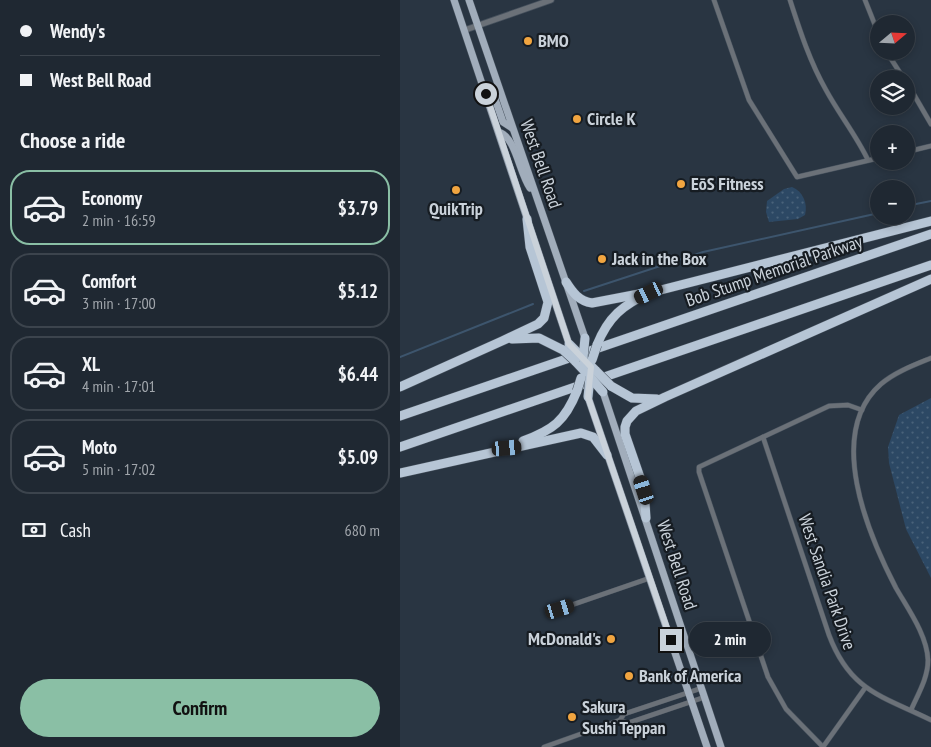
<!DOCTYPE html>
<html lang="en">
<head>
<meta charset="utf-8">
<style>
	:root { --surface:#1f2832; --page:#2c343e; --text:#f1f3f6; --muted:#a1a6ac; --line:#3c444d; --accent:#8abfa5 }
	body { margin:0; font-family:"PT Sans Narrow",sans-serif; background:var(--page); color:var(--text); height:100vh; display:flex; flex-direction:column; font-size:19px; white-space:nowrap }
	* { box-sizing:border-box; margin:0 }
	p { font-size:16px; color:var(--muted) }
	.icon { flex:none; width:28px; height:28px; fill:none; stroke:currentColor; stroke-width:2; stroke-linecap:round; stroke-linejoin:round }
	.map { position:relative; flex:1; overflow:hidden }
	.details { display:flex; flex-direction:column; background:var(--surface); width:400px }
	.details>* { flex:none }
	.guide { display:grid; align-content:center; height:110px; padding:0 20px; background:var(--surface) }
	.needle { width:32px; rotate:71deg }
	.buttons { position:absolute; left:470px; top:15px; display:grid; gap:10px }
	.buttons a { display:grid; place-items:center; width:45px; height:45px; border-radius:50%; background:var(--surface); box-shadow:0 2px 8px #0003,0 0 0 1px var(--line); font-size:25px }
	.end { position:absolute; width:22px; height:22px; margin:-11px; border:6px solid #cad2da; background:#111; box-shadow:0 0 0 2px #111 }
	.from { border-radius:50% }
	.bubble { position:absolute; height:35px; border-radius:18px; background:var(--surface); box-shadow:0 2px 8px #0003,0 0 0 1px var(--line); font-size:16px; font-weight:600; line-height:35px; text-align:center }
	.car { position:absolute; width:15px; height:30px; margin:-15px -8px; border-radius:6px; box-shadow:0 0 4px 1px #0007; background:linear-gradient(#222 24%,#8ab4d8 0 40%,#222 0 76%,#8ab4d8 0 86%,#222 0) }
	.guide b { display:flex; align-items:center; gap:18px; height:48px; font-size:19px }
	.guide b+b { border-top:1px solid var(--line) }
	.guide i { width:12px; height:12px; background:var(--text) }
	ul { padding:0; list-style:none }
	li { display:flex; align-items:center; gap:15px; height:75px; margin:0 10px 8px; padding:0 10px; border:2px solid var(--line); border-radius:20px }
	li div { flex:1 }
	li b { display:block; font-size:19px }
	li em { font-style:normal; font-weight:600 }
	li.on { border-color:var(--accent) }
	li>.icon { width:45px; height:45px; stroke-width:1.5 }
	h2 { padding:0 20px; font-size:22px; line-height:60px }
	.pay { display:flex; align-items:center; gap:12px; height:55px; padding:0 20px; font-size:19px }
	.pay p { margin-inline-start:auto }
	.button { display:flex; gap:10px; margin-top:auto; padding:10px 20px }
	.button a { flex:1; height:58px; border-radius:30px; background:var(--accent); color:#111; font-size:20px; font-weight:600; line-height:58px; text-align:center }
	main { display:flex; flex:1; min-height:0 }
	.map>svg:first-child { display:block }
	.grass { fill:url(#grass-dots) }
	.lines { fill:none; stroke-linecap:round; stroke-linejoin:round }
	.stream { stroke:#3d556d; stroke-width:2 }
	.minor-casing { stroke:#46515d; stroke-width:5.5 }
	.tertiary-casing { stroke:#46515d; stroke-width:7 }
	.primary-casing { stroke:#46515d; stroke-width:8 }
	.motorway-casing { stroke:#46515d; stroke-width:10 }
	.minor { stroke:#6b7178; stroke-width:4.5 }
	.tertiary { stroke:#6b7178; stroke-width:5.5 }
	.primary { stroke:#a1adbb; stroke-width:7 }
	.motorway { stroke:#b6c5d5; stroke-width:9 }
	.motorway-bridge-casing { stroke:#46515d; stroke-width:10; stroke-linecap:butt }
	.motorway-bridge { stroke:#b6c5d5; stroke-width:9 }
	.route { stroke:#cad2da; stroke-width:6 }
	.poi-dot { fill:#f1a540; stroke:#161c22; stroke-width:2 }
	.labels { text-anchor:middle; stroke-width:4.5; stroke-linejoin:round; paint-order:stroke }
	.poi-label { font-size:18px; font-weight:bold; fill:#cad2da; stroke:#161c22; text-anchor:start }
	.street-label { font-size:18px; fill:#cad2da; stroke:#161c22 }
</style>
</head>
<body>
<main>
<section class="details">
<div class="guide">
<b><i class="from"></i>Wendy's</b>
<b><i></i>West Bell Road</b>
</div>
<h2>Choose a ride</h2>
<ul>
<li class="on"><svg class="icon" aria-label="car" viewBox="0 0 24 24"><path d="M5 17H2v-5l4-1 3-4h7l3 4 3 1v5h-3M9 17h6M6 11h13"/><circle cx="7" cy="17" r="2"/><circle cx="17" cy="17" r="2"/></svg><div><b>Economy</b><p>2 min · 16:59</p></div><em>$3.79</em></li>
<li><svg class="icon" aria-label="car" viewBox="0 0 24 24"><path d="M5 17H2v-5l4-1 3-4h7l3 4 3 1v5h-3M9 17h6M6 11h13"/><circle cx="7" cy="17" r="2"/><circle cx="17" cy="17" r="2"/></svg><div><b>Comfort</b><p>3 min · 17:00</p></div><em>$5.12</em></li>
<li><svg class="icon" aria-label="car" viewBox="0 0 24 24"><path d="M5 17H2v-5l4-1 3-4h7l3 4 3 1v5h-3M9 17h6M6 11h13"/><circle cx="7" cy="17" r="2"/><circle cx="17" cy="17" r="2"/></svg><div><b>XL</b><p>4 min · 17:01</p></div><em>$6.44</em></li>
<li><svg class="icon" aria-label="car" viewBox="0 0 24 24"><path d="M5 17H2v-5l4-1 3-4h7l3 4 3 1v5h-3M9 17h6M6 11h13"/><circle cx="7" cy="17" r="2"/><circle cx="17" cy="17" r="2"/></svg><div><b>Moto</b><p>5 min · 17:02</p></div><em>$5.09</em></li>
</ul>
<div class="pay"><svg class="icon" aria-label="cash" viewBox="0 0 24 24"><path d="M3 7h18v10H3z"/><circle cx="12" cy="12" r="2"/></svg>Cash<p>680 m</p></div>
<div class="button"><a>Confirm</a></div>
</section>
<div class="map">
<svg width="531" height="747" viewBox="0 0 531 747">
	<defs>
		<pattern id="grass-dots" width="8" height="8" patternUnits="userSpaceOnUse" patternTransform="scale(1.25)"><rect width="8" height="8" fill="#2c4864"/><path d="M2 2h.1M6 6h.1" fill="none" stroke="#49627a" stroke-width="1.8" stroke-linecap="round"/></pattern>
	</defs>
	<rect width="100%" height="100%" fill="#293542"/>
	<!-- grass -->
	<g class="grass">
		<path d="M392,187C403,191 408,204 405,215L398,219L369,222L366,212L367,201L384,189Z"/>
		<path d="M531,398V578L506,529L489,463L488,447L499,415Z"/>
	</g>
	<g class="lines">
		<!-- stream -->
		<g class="stream">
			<path d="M506,206L531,201"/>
			<path d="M184,291L303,252L479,213"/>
			<path d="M0,357L133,304"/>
			<path d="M264,679L272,676"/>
		</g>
		<!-- minor casing -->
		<g class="minor-casing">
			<g id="minor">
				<path d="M314,0L349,100L397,177L479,158"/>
				<path d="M390,0C400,31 410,62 426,90C439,114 456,135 468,160"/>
				<path d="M465,0L479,35"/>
				<path d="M486,51L504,79"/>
				<path d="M506,81L531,124"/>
				<path d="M506,152L531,146"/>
				<path d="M363,437L429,635C450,691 482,696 531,720"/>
				<path d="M160,609L250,578"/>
				<path d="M511,710C518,694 528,678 528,660C527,635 508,609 496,588C468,534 425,433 481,384C495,372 514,365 531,358"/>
				<path d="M220,720L224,714L302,688"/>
				<path d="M144,747L220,720L228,723L305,697"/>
				<path d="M423,747L386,709L368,677L299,472V467L429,406L448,405L462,410"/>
				<path d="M423,747L465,688"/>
			</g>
		</g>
		<!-- tertiary casing -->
		<g class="tertiary-casing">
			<path id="tertiary" d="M65,30L151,0"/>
		</g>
		<!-- primary casing -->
		<g class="primary-casing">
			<g id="primary">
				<path d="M54,0L169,344"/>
				<path d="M69,0L185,338"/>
				<path d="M85,86L94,96L103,122L112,128"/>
				<path d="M99,132C116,138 119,172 130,188"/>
				<path d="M203,392L321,747"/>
				<path d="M188,397L307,747"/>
			</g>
		</g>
		<!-- motorway casing -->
		<g class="motorway-casing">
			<g id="motorway">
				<path d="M166,282C173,293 179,301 192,303L244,293"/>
				<path d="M112,339L139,338L163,350"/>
				<path d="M197,345C208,317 223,305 249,293L531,221"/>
				<path d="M183,358L196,371"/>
				<path d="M175,361L190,377"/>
				<path d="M211,386L232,398L257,399"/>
				<path d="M0,387L102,341L138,324L144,318L148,302L130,247L127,219"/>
				<path d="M0,416L531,234"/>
				<path d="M123,441C153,430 165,421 177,391"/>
				<path d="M0,447L531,265"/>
				<path d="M0,473L181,433L193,437L207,455"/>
				<path d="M246,518L244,489L225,434V427L227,421L236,411L265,397L531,279"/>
			</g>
		</g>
		<!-- minor -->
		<use href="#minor" class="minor"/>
		<!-- tertiary -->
		<use href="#tertiary" class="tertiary"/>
		<!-- primary -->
		<use href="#primary" class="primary"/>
		<!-- motorway -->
		<use href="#motorway" class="motorway"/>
		<!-- motorway-bridge casing -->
		<g class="motorway-bridge-casing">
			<g id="motorway-bridge">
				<path d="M169,344L183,358"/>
				<path d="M163,350L175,361"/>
				<path d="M183,358L185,338"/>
				<path d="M192,360L197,345"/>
				<path d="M196,371L211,386"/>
				<path d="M190,377L203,392"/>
				<path d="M177,391L181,378"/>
				<path d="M188,397L190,377"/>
			</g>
		</g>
		<!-- motorway-bridge -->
		<use href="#motorway-bridge" class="motorway-bridge"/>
	</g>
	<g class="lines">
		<!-- route -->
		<path class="route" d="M86,94L169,344L191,367L188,397L271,640"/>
	</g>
	<!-- markers -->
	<g class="poi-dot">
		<circle cx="128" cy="41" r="5"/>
		<circle cx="177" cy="119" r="5"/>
		<circle cx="281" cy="184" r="5"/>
		<circle cx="56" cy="190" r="5"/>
		<circle cx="202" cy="259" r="5"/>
		<circle cx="211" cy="639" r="5"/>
		<circle cx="229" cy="676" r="5"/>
		<circle cx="172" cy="717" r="5"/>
	</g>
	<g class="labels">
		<!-- poi labels -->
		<g class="poi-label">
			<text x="138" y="47">BMO</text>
			<text x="187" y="125">Circle K</text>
			<text x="291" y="190">EōS Fitness</text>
			<text x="56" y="215" text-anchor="middle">QuikTrip</text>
			<text x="212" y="265">Jack in the Box</text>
			<text x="201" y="645" text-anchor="end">McDonald's</text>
			<text x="239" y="682">Bank of America</text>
			<text x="182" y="713">Sakura<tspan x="182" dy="21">Sushi Teppan</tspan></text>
		</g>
		<!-- street labels -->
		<g class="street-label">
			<text transform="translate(141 164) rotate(71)" y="6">West Bell Road</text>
			<text transform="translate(374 271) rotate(-19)" y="6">Bob Stump Memorial Parkway</text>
			<text transform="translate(277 565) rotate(72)" y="6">West Bell Road</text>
			<text transform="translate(427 582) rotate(71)" y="6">West Sandia Park Drive</text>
		</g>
	</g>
</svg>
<div class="buttons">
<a><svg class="needle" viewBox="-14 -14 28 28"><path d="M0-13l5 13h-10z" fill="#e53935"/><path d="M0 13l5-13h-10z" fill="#a1a6ac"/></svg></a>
<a><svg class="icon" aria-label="layers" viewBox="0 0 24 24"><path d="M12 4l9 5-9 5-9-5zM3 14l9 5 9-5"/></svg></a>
<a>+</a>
<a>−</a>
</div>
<i class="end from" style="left:86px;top:94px"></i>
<i class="end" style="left:271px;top:640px"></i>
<div class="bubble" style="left:289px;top:622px;width:82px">2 min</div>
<i class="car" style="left:249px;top:293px;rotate:244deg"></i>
<i class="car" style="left:107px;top:448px;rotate:85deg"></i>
<i class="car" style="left:244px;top:490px;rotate:342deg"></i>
<i class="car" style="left:160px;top:609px;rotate:73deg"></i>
</div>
</main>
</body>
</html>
